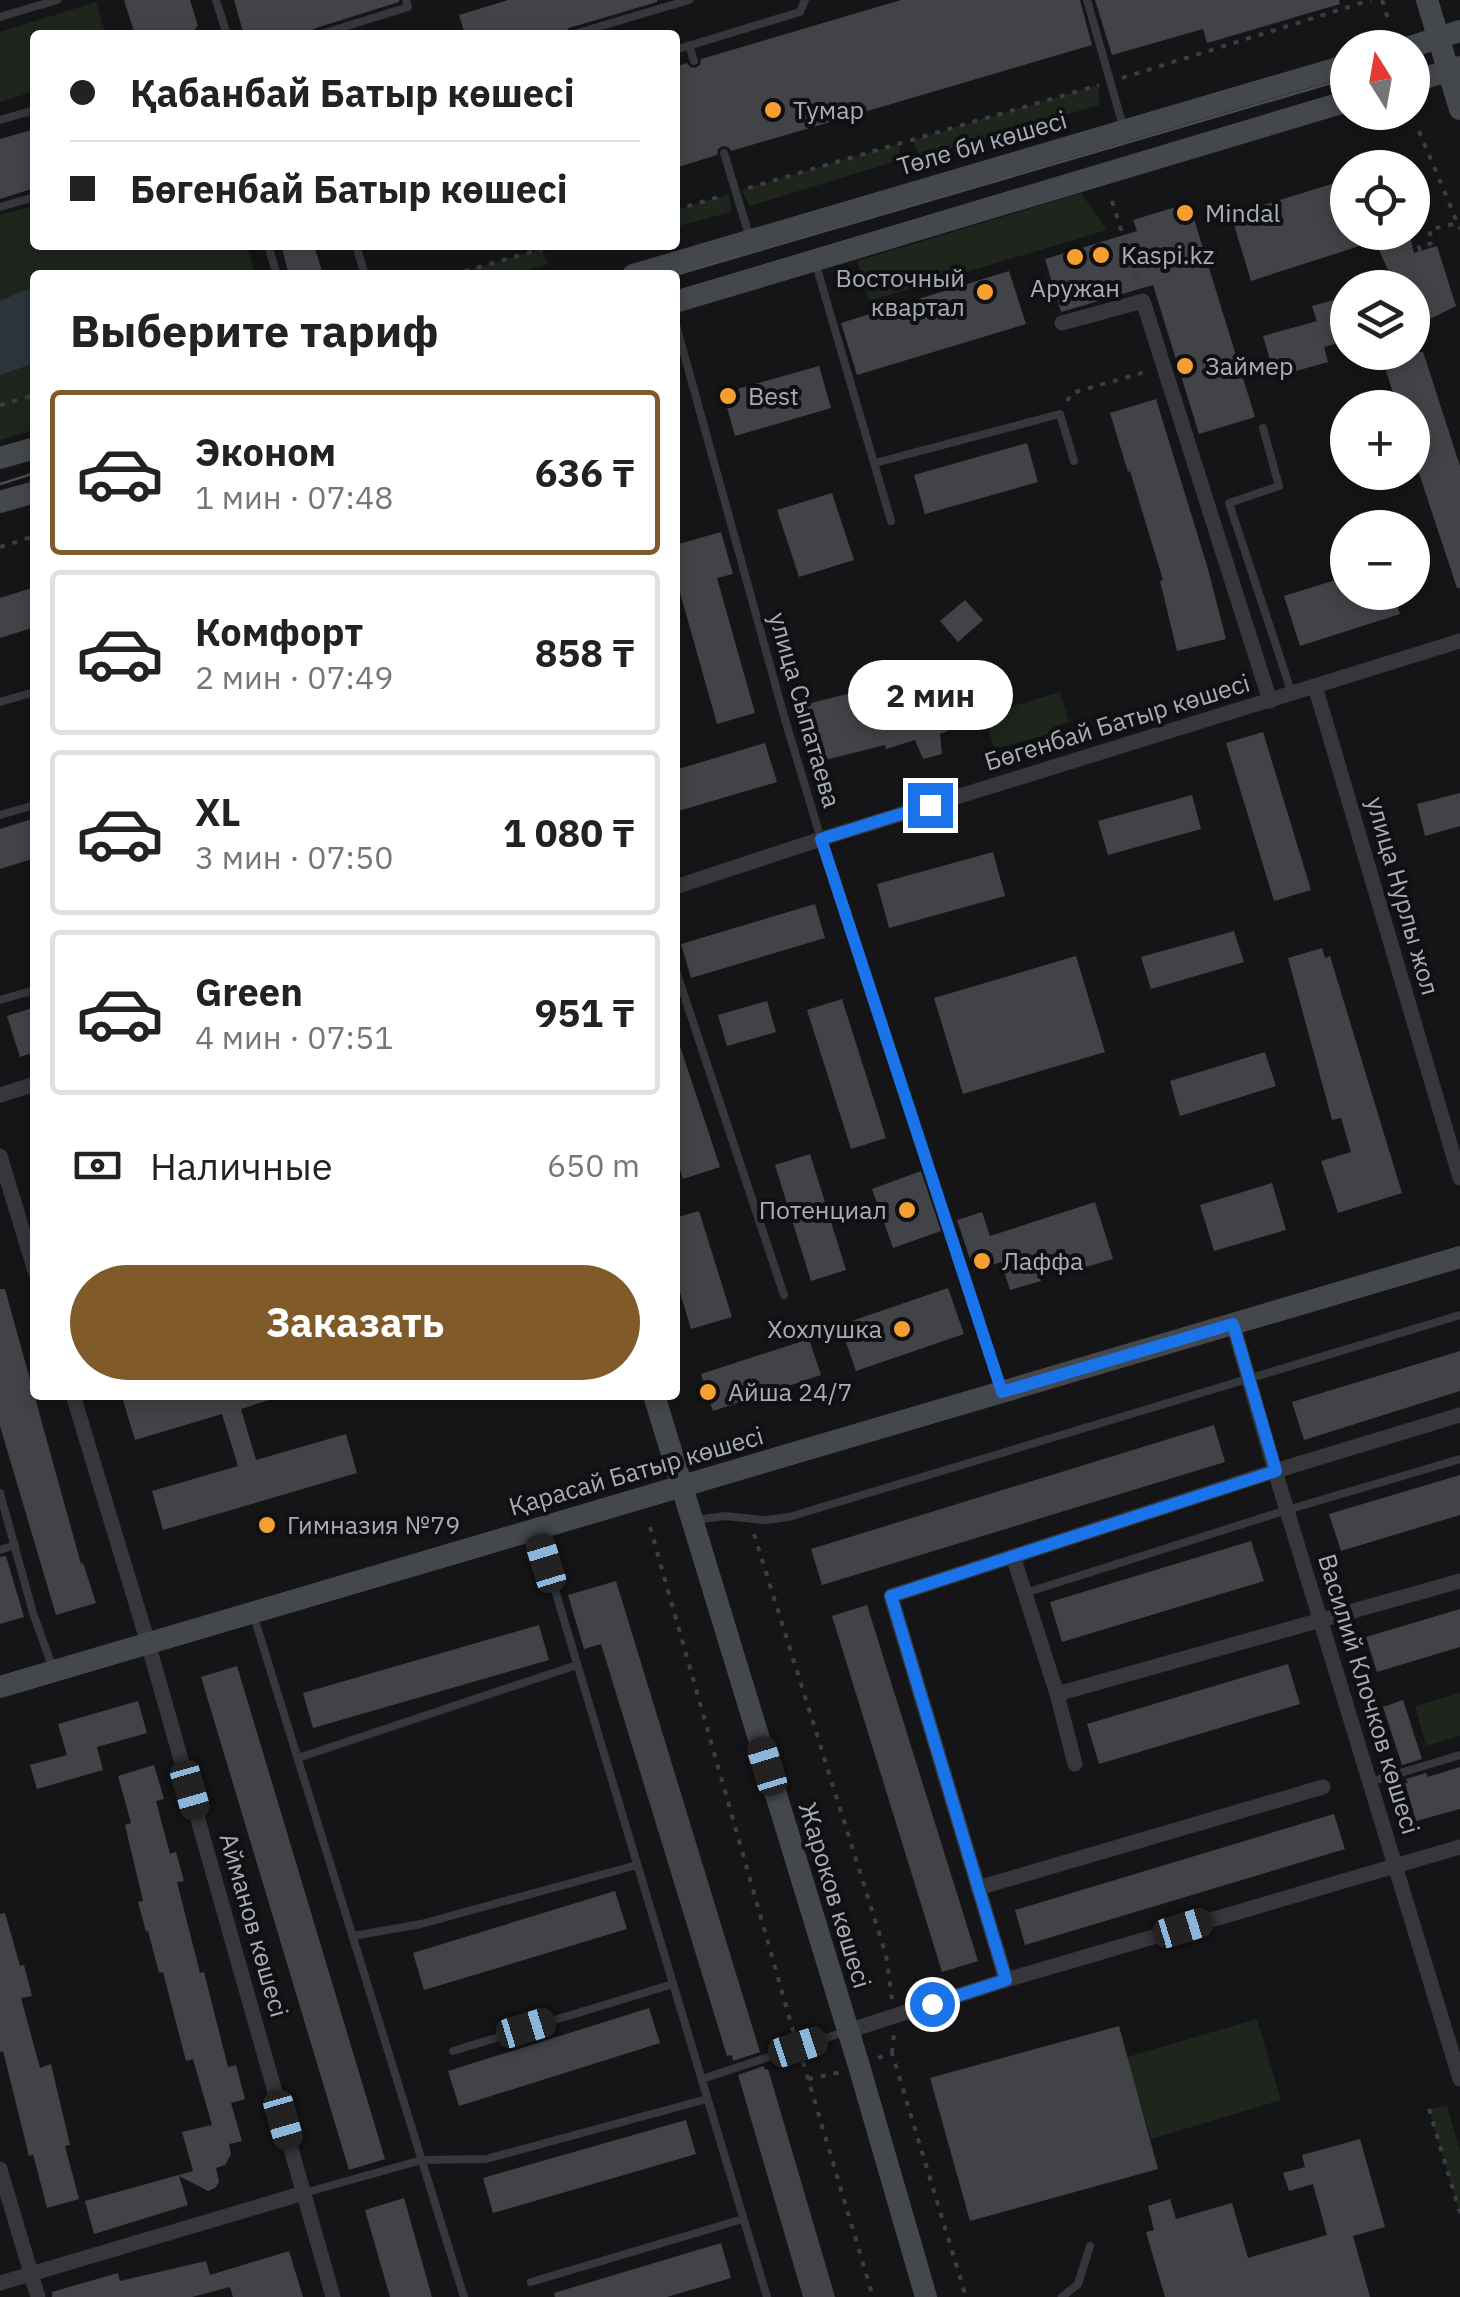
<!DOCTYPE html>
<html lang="ru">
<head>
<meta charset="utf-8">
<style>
	:root { --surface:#fff; --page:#f6f6f6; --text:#222; --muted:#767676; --line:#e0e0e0; --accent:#805a28 }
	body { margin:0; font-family:"IBM Plex Sans",sans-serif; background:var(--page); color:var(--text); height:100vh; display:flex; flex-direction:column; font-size:38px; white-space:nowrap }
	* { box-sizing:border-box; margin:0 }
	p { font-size:32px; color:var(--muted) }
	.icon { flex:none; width:55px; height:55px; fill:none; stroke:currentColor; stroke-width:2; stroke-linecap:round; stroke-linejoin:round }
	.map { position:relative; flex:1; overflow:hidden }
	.details { position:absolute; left:30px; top:270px; width:650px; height:1130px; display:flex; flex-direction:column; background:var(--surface); border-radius:10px; box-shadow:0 5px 15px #0003 }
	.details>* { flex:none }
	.banner { position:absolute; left:30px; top:30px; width:650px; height:220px; border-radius:10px; box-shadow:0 5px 15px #0003; display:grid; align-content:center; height:220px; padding:0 40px; background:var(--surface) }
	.needle { width:65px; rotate:349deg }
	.controls { position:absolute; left:1330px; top:30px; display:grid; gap:20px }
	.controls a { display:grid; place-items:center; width:100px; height:100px; border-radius:50%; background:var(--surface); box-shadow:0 5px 15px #0003; font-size:50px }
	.end { position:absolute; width:45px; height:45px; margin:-22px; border:12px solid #1a73e8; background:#fff; box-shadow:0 0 0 5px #fff }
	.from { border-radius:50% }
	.bubble { position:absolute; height:70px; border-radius:35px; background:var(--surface); box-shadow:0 5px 15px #0003; font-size:32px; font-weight:700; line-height:70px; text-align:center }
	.car { position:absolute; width:30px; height:60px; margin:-30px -15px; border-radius:12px; box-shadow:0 0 8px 2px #0007; background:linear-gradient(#222 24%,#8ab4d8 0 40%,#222 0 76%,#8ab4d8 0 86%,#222 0) }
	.banner b { display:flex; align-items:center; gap:35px; height:95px; font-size:38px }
	.banner b+b { border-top:2px solid var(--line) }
	.banner i { width:25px; height:25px; background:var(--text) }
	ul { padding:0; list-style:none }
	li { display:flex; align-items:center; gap:30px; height:165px; margin:0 20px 15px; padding:0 20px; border:5px solid var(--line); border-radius:10px }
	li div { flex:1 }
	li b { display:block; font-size:38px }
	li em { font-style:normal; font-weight:700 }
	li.selected { border-color:var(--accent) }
	li>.icon { width:90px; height:90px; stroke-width:1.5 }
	h2 { padding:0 40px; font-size:45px; line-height:120px }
	.pay { display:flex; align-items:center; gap:25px; height:110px; padding:0 40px; font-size:38px }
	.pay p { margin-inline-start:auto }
	.action { display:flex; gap:20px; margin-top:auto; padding:20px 40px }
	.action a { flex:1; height:115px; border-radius:60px; background:var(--accent); color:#fff; font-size:40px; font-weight:700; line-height:115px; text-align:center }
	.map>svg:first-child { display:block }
	.green { fill:#1d251d }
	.water { fill:#2b353b }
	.building { fill:#414347 }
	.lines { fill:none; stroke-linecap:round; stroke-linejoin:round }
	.path { stroke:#3c3e43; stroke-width:4; stroke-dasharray:5 8; stroke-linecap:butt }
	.lane { stroke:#36373c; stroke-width:8 }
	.street { stroke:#36373c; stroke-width:15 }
	.secondary { stroke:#44474c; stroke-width:22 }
	.tram { stroke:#494c51; stroke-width:2.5 }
	.route { stroke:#1a73e8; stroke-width:12 }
	.poi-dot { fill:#f49f30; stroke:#101012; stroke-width:4 }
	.labels { text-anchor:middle; stroke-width:8; stroke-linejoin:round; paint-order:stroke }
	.poi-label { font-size:25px; fill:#a7adb7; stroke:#101012; text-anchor:start }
	.street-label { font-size:25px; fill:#a7adb7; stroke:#101012 }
</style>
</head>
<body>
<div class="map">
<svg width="1460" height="2297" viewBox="0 0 1460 2297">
	<rect width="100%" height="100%" fill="#151517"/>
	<!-- green -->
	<g class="green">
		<path d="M96,2L106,35H35V91L0,102V32Z"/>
		<path d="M1098,85L1099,105L920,158L913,140Z"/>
		<path d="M899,144L900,160L750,206L741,190Z"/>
		<path d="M1081,193L1107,230L869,301L857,261Z"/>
		<path d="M729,194L731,212L675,227V210Z"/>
		<path d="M35,205V245H247L255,275H35V430L0,440V215Z"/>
		<path d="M541,249L549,264L509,275H452Z"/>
		<path d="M1060,692L1069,722L1059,725L1060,731L994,749L984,715Z"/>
		<path d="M1460,1693V1736L1426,1746L1415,1706Z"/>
		<path d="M1257,2019L1281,2100L1151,2139L1127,2057Z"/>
		<path d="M1447,2105L1460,2151V2214L1429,2109Z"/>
	</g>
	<!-- water -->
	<path class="water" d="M35,286V363L0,375V301Z"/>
	<!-- building -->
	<g class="building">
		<path d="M124,0H190L198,26L195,28L196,35H135Z"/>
		<path d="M234,0H399V2L316,28L303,35H244Z"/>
		<path d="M508,0H657V2L569,28L564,33L556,35H465L459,15Z"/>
		<path d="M901,0H1080L1092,45L731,151L728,147L723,146L718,149L717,155L675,168V67L687,63L690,67L695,68L700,65L701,59Z"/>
		<path d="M1095,0H1339L1340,4L1207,43L1203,29L1112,55Z"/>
		<path d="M35,129V188L0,199V139Z"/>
		<path d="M1348,179V232H1409L1414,253L1437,246L1456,306L1412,328V288H1396L1375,241L1251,281L1231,215Z"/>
		<path d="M1189,203L1255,417L1199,434L1153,285L1061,312L1045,259L1137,231L1133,220Z"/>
		<path d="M281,245H314L323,275H289Z"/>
		<path d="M1009,271L1026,324L857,375L841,323Z"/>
		<path d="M1348,296V340L1324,347L1328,362L1275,377L1263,336L1317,321L1312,306Z"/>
		<path d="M1380,352H1423L1427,364L1460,466V588H1457L1412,452V408H1398Z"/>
		<path d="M819,366L831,408L735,436L723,393Z"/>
		<path d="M1156,399L1208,569L1226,639L1177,651L1160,581L1163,580L1130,471L1128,472L1110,413Z"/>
		<path d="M1027,443L1038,482L925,514L914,475Z"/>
		<path d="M832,493L854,560L799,577L777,510Z"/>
		<path d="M721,532L733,574L717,578L755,713L717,724L679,589L675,590V545Z"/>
		<path d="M1348,576V592H1393L1400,614L1300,646L1284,596Z"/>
		<path d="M35,587V627L0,638V598Z"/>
		<path d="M965,600L983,620L958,642L940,621Z"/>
		<path d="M960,666L977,718L940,734L942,754L923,759L915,740L886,749L885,745L817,762L803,705Z"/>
		<path d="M1263,732L1311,890L1274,901L1226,743Z"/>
		<path d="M765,743L777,782L675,812V770Z"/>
		<path d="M1460,793V826L1425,836L1417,804Z"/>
		<path d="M1192,795L1201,829L1108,855L1098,821Z"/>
		<path d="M35,818V858L0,869V829Z"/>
		<path d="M993,852L1005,896L889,928L877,884Z"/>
		<path d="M815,904L825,938L691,978L681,944Z"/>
		<path d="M1234,931L1244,962L1151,989L1141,957Z"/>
		<path d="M1322,948L1325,958L1330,956L1402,1193L1338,1213L1321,1161L1351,1152L1341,1118L1332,1120L1288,958Z"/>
		<path d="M1076,956L1105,1052L963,1094L934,998Z"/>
		<path d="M842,999L886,1138L851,1149L807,1010Z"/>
		<path d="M767,1001L776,1032L727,1046L718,1015Z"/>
		<path d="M35,1007V1052L20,1057L7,1016Z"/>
		<path d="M678,1040L720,1167L683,1179L675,1154V1041Z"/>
		<path d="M1265,1052L1276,1086L1180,1116L1170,1081Z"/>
		<path d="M810,1154L846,1270L811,1281L775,1165Z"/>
		<path d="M921,1171L941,1231L893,1248L872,1189Z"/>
		<path d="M1272,1183L1286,1230L1214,1251L1200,1205Z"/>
		<path d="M1095,1202L1113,1259L1083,1268L1079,1256L1037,1270L1041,1281L1010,1290L1001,1262L974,1271L957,1220L982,1212L990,1236Z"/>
		<path d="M699,1211L732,1317L691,1329L675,1276V1218Z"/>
		<path d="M948,1288L964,1334L856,1371L840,1325Z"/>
		<path d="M0,1289H5L81,1564L83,1563L96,1603L56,1615L0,1426Z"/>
		<path d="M809,1339L821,1375L713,1411L701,1374Z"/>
		<path d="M1460,1351V1391L1304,1440L1292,1402Z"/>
		<path d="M139,1395H271L272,1399L241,1409L256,1460L346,1434L357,1473L163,1530L152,1491L238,1466L222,1414L135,1440L123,1400Z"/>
		<path d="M1214,1425L1225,1462L822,1585L811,1549Z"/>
		<path d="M1460,1475V1515L1341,1551L1329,1514Z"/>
		<path d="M1251,1541L1264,1581L1062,1642L1050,1602Z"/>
		<path d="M6,1556L24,1617L0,1624V1557Z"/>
		<path d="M616,1581L760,2052L733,2061L732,2055L727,2056L601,1644L584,1649L568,1595Z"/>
		<path d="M867,1605L978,1961L942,1972L832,1616Z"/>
		<path d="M1460,1609V1647L1377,1672L1366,1637Z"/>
		<path d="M539,1625L549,1660L313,1728L303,1693Z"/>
		<path d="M1288,1664L1300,1704L1099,1764L1087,1724Z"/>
		<path d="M237,1666L385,2159L349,2170L201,1677Z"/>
		<path d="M1403,1700L1422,1759L1402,1765L1383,1707Z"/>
		<path d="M138,1701L147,1733L97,1747L103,1770L37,1789L30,1765L67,1755L58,1724Z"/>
		<path d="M154,1765L164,1799L156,1801L170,1854L176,1852L184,1881L177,1882L200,1973L204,1972L228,2067L236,2065L245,2099L231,2103L242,2141L229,2144L231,2154L225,2165L216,2168L219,2182L215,2188L208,2191L179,2176L188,2205L94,2234L85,2201L193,2171L182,2132L212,2125L193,2059L186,2061L163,1972L159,1973L148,1931L146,1932L138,1902L143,1901L125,1825L131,1823L118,1776Z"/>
		<path d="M1460,1767V1809L1416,1821L1405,1783H1408L1406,1779L1426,1773L1428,1777Z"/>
		<path d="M1334,1814L1345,1849L1025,1945L1015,1910Z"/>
		<path d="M615,1891L627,1929L424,1990L413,1953Z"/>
		<path d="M5,1913L20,1966L24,1965L32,1996L21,1998L40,2068L51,2064L70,2145L65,2146L79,2199L47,2208L33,2154L29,2156L3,2051L0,2052V1914Z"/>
		<path d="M649,2008L660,2043L459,2106L448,2071Z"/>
		<path d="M1119,2026L1158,2169L970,2221L930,2078Z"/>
		<path d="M764,2066L765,2070L768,2069L835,2297H803L738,2075Z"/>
		<path d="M686,2120L696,2154L493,2213L483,2178Z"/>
		<path d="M1360,2139L1385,2227L1353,2236L1370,2297H1165L1146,2232L1154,2230L1148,2206L1170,2199L1176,2219L1232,2203L1248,2258L1327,2235L1313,2184L1289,2191L1283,2173L1305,2167L1302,2155Z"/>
		<path d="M404,2198L432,2297H390L365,2210Z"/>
		<path d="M721,2243L731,2278L667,2297H555L554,2293Z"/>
		<path d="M289,2251L303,2297H233L230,2287L192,2297H52V2292L118,2273L120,2281L206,2261L210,2275Z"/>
	</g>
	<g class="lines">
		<!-- path -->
		<g class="path">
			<path d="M1382,0L1388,19"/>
			<path d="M1122,78L1371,0"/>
			<path d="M1419,131L1460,229"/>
			<path d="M748,188L1099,85"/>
			<path d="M1112,201L1139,287"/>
			<path d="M675,210L725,195"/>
			<path d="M1420,251L1419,247L1433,243L1429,230L1457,223"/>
			<path d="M452,275L555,245"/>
			<path d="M1067,401L1072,393L1145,372"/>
			<path d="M0,405L35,395"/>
			<path d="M0,547L35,536"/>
			<path d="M650,1527L794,2034"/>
			<path d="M754,1534L886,1955L892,1999"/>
			<path d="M892,2053L894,2033"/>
			<path d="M878,2058L892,2053L966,2297"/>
			<path d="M803,2062L873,2297"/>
			<path d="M808,2079L841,2072"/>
			<path d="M1429,2109L1460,2213"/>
		</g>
		<!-- lane -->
		<g class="lane">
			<path d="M216,0L227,35"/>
			<path d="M1087,0L1123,126"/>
			<path d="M0,17L57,0"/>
			<path d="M318,35L408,7L406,0"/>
			<path d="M571,35L689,0"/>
			<path d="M689,45L694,61"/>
			<path d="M675,50L800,12L805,0"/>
			<path d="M0,120L35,110"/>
			<path d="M724,153L749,235"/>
			<path d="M0,207L35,197"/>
			<path d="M268,245L277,275"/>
			<path d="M356,245L365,275"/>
			<path d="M816,265L891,521"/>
			<path d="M675,321L784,716L821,839L1000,1387"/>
			<path d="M1263,428L1279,486L1229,503L1292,694"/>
			<path d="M875,463L1060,414L1074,461"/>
			<path d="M0,702L35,692"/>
			<path d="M0,815L35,805"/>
			<path d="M675,968L784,1295"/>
			<path d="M0,1000L35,990"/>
			<path d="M0,1493L33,1613L52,1666"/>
			<path d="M696,1520L725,1516L765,1520L789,1517L1460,1315"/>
			<path d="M537,1530L767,2297"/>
			<path d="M0,1550L15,1545"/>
			<path d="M1025,1593L1287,1510L1460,1459"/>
			<path d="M254,1617L464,2297"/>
			<path d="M298,1758L577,1665"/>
			<path d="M1370,1782L1460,1755"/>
			<path d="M353,1936L421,1924L637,1865"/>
			<path d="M453,2051L673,1984"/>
			<path d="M702,2079L844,2032"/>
			<path d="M304,2193L422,2160L486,2159L707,2099"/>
			<path d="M531,2282L743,2219"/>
			<path d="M1062,2297L1078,2284L1090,2246"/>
		</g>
		<!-- street -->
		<g class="street">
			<path d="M1062,323L1143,301L1270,701"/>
			<path d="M1315,686L1460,1178"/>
			<path d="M675,887L821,839L1460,641"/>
			<path d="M0,1095L35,1084"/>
			<path d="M0,1156L35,1271"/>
			<path d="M1233,1324L1275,1471L1460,2079"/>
			<path d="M73,1395L148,1643L333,2297"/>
			<path d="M1013,1556L1057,1694"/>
			<path d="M1075,1764L1057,1694L1460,1581"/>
			<path d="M978,1888L1323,1787"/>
			<path d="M1006,1980L891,1596L1275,1471L1460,1415"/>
			<path d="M848,2031L1006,1980L1460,1847"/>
			<path d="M0,2169L38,2297"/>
			<path d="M0,2283L304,2193"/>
		</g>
		<!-- secondary -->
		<g class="secondary">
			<path d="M1427,0L1460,109"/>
			<path d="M1407,48L1460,31"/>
			<path d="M1412,82L1460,67"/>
			<path d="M633,275L1348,65"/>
			<path d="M675,302L1348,101"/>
			<path d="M0,458L35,448"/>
			<path d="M0,502L35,492"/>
			<path d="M654,1395L859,2066L926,2297"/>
			<path d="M0,1687L1460,1257"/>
		</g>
		<!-- tram -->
		<g class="tram">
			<path d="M675,275L1348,78"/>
			<path d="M0,484L35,473"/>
		</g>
	</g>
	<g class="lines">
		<!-- route -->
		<path class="route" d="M930,805L821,839L1002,1392L1233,1324L1276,1471L891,1596L1006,1980L932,2004"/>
	</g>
	<!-- markers -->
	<g class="poi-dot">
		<circle cx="773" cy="110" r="10"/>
		<circle cx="1185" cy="213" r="10"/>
		<circle cx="1101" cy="255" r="10"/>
		<circle cx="1075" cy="257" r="10"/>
		<circle cx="985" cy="292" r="10"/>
		<circle cx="1185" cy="366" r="10"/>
		<circle cx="728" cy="396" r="10"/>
		<circle cx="907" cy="1210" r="10"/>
		<circle cx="982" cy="1261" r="10"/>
		<circle cx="902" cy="1329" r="10"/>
		<circle cx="708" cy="1392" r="10"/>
		<circle cx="267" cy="1525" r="10"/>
	</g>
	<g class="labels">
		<!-- poi labels -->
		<g class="poi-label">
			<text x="793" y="119">Тумар</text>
			<text x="1205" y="222">Mindal</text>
			<text x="1121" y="264">Kaspi.kz</text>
			<text x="965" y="287" text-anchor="end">Восточный<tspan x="965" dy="29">квартал</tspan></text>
			<text x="1075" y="297" text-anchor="middle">Аружан</text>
			<text x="1205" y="375">Займер</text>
			<text x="748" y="405">Best</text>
			<text x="887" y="1219" text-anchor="end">Потенциал</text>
			<text x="1002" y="1270">Лаффа</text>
			<text x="882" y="1338" text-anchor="end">Хохлушка</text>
			<text x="728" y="1401">Айша 24/7</text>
			<text x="287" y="1534">Гимназия №79</text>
		</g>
		<!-- street labels -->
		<g class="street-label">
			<text transform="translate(982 143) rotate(-16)" y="9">Төле би көшесі</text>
			<text transform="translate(805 710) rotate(74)" y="9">улица Сыпатаева</text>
			<text transform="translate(1117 722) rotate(-17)" y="9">Бөгенбай Батыр көшесі</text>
			<text transform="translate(1403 896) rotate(74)" y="9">улица Нурлы жол</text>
			<text transform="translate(636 1471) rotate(-16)" y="9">Қарасай Батыр көшесі</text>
			<text transform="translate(1369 1694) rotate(73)" y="9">Василий Клочков көшесі</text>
			<text transform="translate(835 1895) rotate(73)" y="9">Жароков көшесі</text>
			<text transform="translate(254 1925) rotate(74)" y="9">Айманов көшесі</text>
		</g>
	</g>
</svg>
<div class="controls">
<a><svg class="needle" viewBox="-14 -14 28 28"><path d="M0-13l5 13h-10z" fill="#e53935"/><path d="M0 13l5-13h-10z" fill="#767676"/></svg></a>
<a><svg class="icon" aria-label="locate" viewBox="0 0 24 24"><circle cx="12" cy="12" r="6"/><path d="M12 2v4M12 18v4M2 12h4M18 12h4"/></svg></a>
<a><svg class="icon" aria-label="layers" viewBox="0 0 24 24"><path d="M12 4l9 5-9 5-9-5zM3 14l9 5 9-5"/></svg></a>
<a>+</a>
<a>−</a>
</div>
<i class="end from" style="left:932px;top:2004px"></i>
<i class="end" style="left:930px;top:805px"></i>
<div class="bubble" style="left:848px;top:660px;width:165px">2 мин</div>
<i class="car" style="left:546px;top:1563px;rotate:343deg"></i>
<i class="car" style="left:767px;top:1766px;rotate:343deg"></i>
<i class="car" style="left:190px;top:1790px;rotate:164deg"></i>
<i class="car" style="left:1183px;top:1928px;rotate:73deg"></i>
<i class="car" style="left:526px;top:2028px;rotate:73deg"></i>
<i class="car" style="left:798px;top:2047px;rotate:72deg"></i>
<i class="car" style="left:283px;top:2120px;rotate:164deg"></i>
<div class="banner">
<b><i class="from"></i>Қабанбай Батыр көшесі</b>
<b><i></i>Бөгенбай Батыр көшесі</b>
</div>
<section class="details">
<h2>Выберите тариф</h2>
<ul>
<li class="selected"><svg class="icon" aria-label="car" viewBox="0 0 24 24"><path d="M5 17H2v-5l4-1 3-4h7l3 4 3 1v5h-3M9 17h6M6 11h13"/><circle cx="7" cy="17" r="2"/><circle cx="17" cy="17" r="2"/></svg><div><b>Эконом</b><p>1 мин · 07:48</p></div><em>636 ₸</em></li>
<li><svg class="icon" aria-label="car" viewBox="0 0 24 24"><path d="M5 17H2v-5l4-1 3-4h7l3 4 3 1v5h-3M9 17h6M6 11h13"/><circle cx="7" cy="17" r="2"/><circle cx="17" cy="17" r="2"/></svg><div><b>Комфорт</b><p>2 мин · 07:49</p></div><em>858 ₸</em></li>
<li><svg class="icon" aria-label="car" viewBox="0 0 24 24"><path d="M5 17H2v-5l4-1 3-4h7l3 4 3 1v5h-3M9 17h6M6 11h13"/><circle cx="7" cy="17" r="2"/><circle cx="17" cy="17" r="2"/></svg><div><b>XL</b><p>3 мин · 07:50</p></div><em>1 080 ₸</em></li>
<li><svg class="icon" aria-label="car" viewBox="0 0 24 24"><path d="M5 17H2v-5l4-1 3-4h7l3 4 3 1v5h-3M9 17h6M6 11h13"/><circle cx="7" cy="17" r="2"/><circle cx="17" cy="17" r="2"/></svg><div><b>Green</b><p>4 мин · 07:51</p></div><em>951 ₸</em></li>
</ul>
<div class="pay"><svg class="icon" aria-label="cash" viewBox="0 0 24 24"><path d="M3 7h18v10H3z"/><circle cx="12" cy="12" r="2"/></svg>Наличные<p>650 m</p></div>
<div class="action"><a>Заказать</a></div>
</section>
</div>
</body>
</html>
